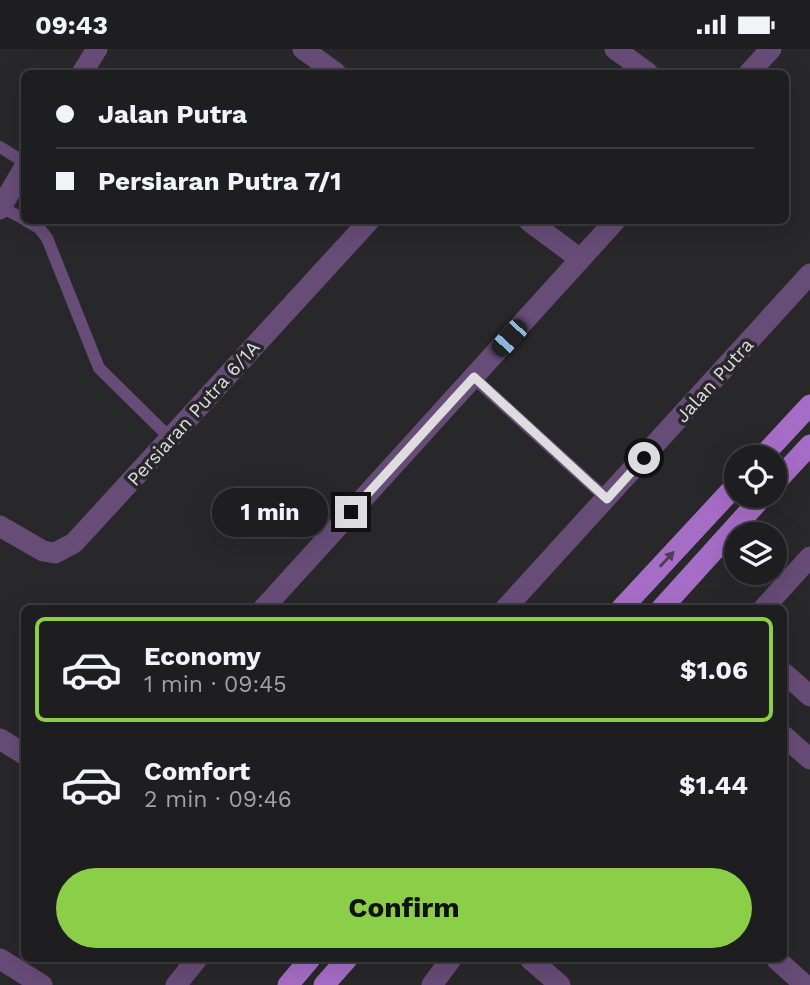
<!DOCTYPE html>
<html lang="en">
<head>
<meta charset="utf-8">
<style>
	:root { --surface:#1e1d1f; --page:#262628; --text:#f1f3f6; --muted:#a1a2a4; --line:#3c3b3d; --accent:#8bce47 }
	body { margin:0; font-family:"Work Sans",sans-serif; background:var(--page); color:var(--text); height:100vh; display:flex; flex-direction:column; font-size:26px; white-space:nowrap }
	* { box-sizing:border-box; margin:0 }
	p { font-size:23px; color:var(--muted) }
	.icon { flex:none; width:38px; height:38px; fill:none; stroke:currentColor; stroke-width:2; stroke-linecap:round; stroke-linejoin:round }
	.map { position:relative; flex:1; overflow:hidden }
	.details { position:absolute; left:21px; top:556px; width:766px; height:357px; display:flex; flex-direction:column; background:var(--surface); border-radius:10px; box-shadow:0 7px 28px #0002,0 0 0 2px var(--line) }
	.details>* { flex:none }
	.guide { position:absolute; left:21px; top:21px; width:768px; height:154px; border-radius:10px; box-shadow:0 7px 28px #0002,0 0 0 2px var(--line); display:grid; align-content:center; height:154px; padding:0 35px; background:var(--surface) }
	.tools { position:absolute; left:724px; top:396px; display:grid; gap:14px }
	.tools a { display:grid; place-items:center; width:63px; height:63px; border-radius:50%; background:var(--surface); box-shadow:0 7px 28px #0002,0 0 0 2px var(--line); font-size:35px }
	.end { position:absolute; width:32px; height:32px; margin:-16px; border:9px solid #dddcde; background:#111; box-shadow:0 0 0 4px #111 }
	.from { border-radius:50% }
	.bubble { position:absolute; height:49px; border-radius:24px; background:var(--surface); box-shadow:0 7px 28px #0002,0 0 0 2px var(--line); font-size:23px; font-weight:700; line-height:49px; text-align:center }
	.car { position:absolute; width:21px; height:42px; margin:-21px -10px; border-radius:9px; box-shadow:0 0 5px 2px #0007; background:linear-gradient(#222 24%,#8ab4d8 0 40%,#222 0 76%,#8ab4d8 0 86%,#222 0) }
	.guide b { display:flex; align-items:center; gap:24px; height:66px; font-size:26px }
	.guide b+b { border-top:2px solid var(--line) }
	.guide i { width:18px; height:18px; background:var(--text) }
	ul { padding:12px 0 0; list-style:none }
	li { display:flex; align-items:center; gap:21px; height:105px; margin:0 14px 10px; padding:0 21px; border:4px solid transparent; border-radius:10px }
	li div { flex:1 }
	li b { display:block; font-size:26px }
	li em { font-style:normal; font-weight:700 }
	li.active { border-color:var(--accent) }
	li>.icon { width:63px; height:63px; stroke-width:1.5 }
	.cta { display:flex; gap:14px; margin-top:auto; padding:14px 35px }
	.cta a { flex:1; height:80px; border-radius:42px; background:var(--accent); color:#111; font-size:28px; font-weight:700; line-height:80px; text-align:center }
	.status { display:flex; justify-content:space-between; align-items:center; height:49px; padding:0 35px; background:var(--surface); direction:ltr }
	.status svg { height:19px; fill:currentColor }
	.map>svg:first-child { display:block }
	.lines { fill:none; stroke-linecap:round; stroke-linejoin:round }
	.lane { stroke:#674c77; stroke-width:12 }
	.street { stroke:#674c77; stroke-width:21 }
	.primary { stroke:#a66dc6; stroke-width:21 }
	.oneway { fill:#4e3c58 }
	.route { stroke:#dddcde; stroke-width:9 }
	.labels { text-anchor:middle; stroke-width:7; stroke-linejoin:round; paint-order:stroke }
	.street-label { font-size:19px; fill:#dddcde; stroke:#282729 }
</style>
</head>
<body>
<div class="status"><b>09:43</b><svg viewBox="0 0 49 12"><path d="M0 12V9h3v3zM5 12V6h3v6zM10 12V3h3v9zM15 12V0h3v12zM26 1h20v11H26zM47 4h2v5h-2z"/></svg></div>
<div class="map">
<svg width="810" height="936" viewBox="0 0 810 936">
	<rect width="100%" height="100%" fill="#282729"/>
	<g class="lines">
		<!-- lane -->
		<g class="lane">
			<path d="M0,98L24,113"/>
			<path d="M1,158L24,170"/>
			<path d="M27,172L39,179L47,189L99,319L170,389"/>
			<path d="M473,328L607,450"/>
		</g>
		<!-- street -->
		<g class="street">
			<path d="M303,0L336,24"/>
			<path d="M615,0L648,24"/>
			<path d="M82,24L97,0"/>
			<path d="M749,24L771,0"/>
			<path d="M0,160L24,119"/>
			<path d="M529,172L580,210"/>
			<path d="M0,477L43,502L55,504L74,494L369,172"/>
			<path d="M263,560L615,172"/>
			<path d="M505,560L810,225"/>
			<path d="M763,560L810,508"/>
			<path d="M784,624L810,647"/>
			<path d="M784,687L810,710"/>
			<path d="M0,690L24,705"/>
			<path d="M0,910L42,936"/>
			<path d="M530,910L560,936"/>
			<path d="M776,910L805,936"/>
			<path d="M176,936L197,910"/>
			<path d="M432,936L451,910"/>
		</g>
		<!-- primary -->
		<g class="primary">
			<path d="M762,408L810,356"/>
			<path d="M775,434L810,396"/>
			<path d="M621,560L737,435"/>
			<path d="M661,560L764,446"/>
			<path d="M288,936L310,910"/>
			<path d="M324,936L347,910"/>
		</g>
	</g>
	<!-- one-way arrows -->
	<defs><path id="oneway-solid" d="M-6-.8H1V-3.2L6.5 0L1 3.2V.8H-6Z" transform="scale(1.75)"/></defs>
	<use class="oneway" href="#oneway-solid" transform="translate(667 510) rotate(-47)"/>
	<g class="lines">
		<!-- route -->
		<path class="route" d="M351,463L474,328L607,450L644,409"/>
	</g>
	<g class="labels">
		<!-- street labels -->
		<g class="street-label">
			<text transform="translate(714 331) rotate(-48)" y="7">Jalan Putra</text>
			<text transform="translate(193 364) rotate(-48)" y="7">Persiaran Putra 6/1A</text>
		</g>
	</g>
</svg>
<div class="tools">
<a><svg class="icon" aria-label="locate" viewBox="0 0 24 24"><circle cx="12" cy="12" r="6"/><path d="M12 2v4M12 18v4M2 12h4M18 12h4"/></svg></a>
<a><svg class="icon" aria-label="layers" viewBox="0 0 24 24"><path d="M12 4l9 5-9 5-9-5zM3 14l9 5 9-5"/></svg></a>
</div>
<i class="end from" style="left:644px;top:409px"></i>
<i class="end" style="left:351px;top:463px"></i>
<div class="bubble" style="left:212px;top:439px;width:116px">1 min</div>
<i class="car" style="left:509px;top:289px;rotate:222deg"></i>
<div class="guide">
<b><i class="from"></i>Jalan Putra</b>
<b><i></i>Persiaran Putra 7/1</b>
</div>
<section class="details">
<ul>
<li class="active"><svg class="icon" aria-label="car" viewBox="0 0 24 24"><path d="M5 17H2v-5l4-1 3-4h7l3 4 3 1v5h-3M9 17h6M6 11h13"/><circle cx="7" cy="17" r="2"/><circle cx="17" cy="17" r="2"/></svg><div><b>Economy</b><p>1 min · 09:45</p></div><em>$1.06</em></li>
<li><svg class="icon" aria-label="car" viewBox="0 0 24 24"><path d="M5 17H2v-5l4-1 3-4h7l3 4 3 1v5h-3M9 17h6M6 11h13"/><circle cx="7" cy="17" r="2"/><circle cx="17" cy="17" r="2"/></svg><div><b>Comfort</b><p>2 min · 09:46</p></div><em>$1.44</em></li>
</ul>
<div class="cta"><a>Confirm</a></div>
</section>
</div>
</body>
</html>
